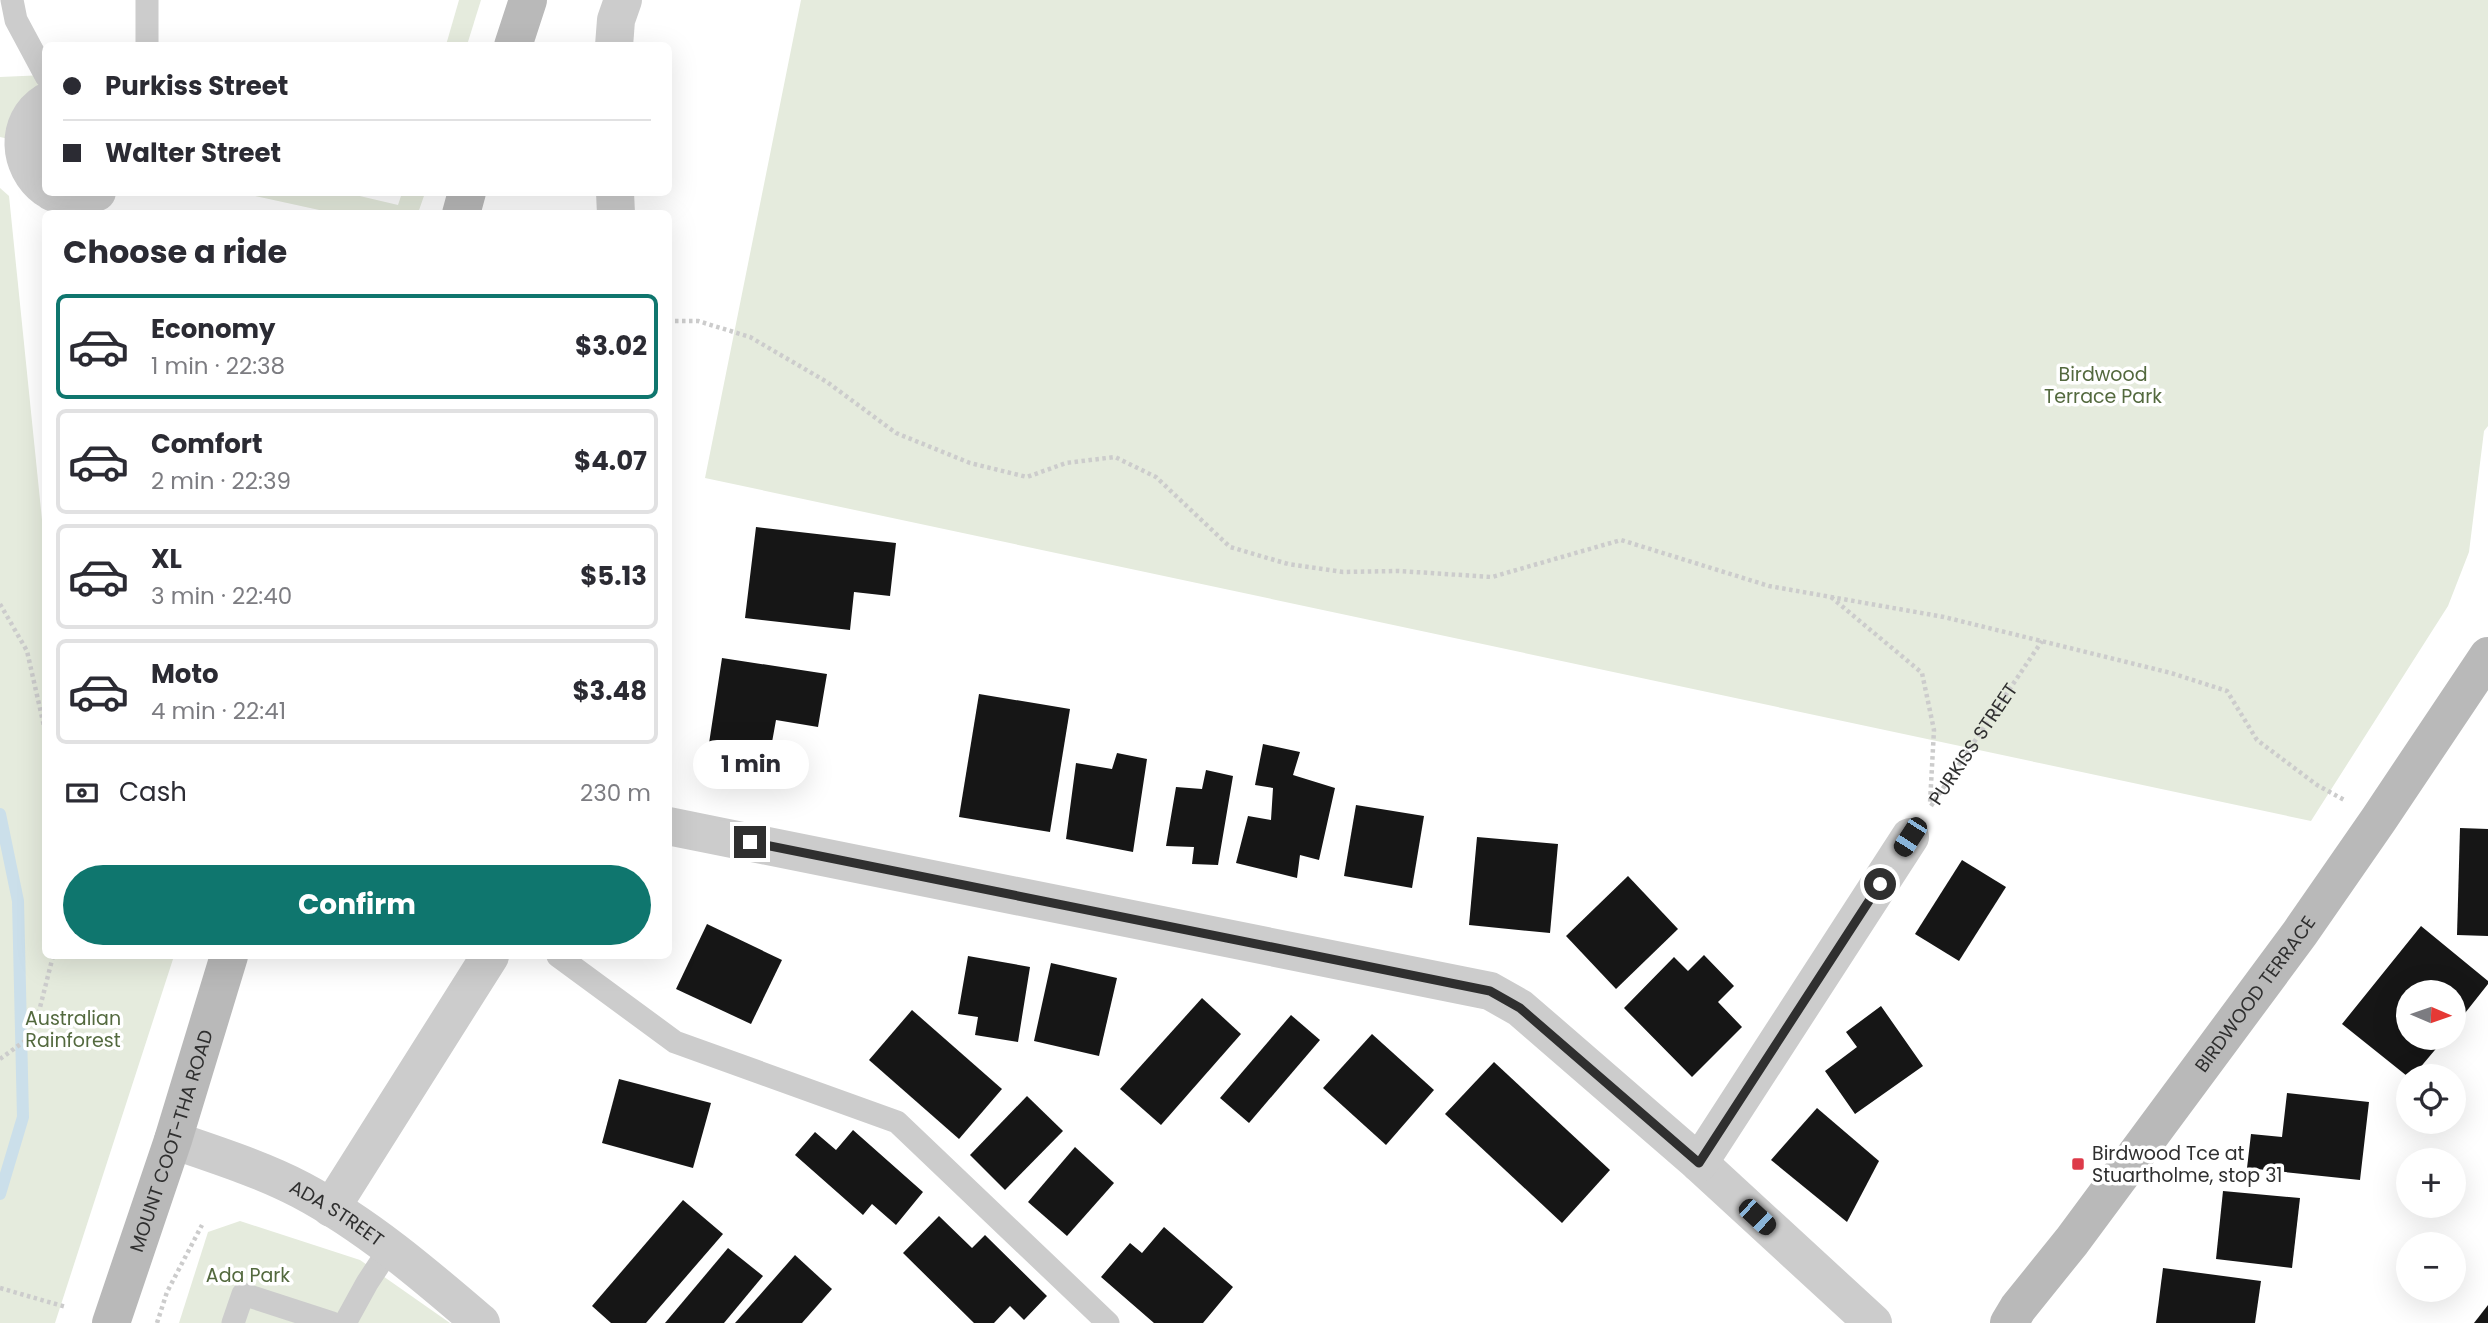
<!DOCTYPE html>
<html lang="en">
<head>
<meta charset="utf-8">
<style>
	:root { --surface:#fff; --page:#f7f7f7; --text:#2b2b33; --muted:#7c7c81; --line:#e1e1e2; --accent:#0f766e }
	body { margin:0; font-family:Poppins,sans-serif; background:var(--page); color:var(--text); height:100vh; display:flex; flex-direction:column; font-size:26px; white-space:nowrap }
	* { box-sizing:border-box; margin:0 }
	p { font-size:23px; color:var(--muted) }
	.icon { flex:none; width:38px; height:38px; fill:none; stroke:currentColor; stroke-width:2; stroke-linecap:round; stroke-linejoin:round }
	.map { position:relative; flex:1; overflow:hidden }
	.drawer { position:absolute; left:42px; top:210px; width:630px; height:749px; display:flex; flex-direction:column; background:var(--surface); border-radius:10px; box-shadow:0 7px 28px #0002 }
	.drawer>* { flex:none }
	.guide { position:absolute; left:42px; top:42px; width:630px; height:154px; border-radius:10px; box-shadow:0 7px 28px #0002; display:grid; align-content:center; height:154px; padding:0 21px; background:var(--surface) }
	.needle { width:46px; rotate:92deg }
	.fabs { position:absolute; left:2396px; top:980px; display:grid; gap:14px }
	.fabs a { display:grid; place-items:center; width:70px; height:70px; border-radius:50%; background:var(--surface); box-shadow:0 7px 28px #0002; font-size:35px }
	.end { position:absolute; width:32px; height:32px; margin:-16px; border:9px solid #2f2f2f; background:#fff; box-shadow:0 0 0 4px #fff }
	.from { border-radius:50% }
	.bubble { position:absolute; height:49px; border-radius:24px; background:var(--surface); box-shadow:0 7px 28px #0002; font-size:23px; font-weight:700; line-height:49px; text-align:center }
	.car { position:absolute; width:21px; height:42px; margin:-21px -10px; border-radius:9px; box-shadow:0 0 5px 2px #0007; background:linear-gradient(#222 24%,#8ab4d8 0 40%,#222 0 76%,#8ab4d8 0 86%,#222 0) }
	.guide b { display:flex; align-items:center; gap:24px; height:66px; font-size:26px }
	.guide b+b { border-top:2px solid var(--line) }
	.guide i { width:18px; height:18px; background:var(--text) }
	ul { padding:0; list-style:none }
	li { display:flex; align-items:center; gap:21px; height:105px; margin:0 14px 10px; padding:0 7px; border:4px solid var(--line); border-radius:10px }
	li div { flex:1 }
	li b { display:block; font-size:26px }
	li em { font-style:normal; font-weight:700 }
	li.selected { border-color:var(--accent) }
	li>.icon { width:63px; height:63px; stroke-width:1.5 }
	h2 { padding:0 21px; font-size:32px; line-height:84px }
	.pay { display:flex; align-items:center; gap:18px; height:77px; padding:0 21px; font-size:26px }
	.pay p { margin-inline-start:auto }
	.action { display:flex; gap:14px; margin-top:auto; padding:14px 21px }
	.action a { flex:1; height:80px; border-radius:42px; background:var(--accent); color:#fff; font-size:28px; font-weight:700; line-height:80px; text-align:center }
	.map>svg:first-child { display:block }
	.green { fill:#e5ebdd }
	.lines { fill:none; stroke-linecap:round; stroke-linejoin:round }
	.stream { stroke:#cbdfea; stroke-width:12 }
	.building { fill:#161616 }
	.path { stroke:#ccc; stroke-width:4.5; stroke-dasharray:3.5 3.5; stroke-linecap:butt }
	.service { stroke:#ccc; stroke-width:23 }
	.minor { stroke:#ccc; stroke-width:38 }
	.secondary { stroke:#b9b9b9; stroke-width:38 }
	.route { stroke:#2f2f2f; stroke-width:9 }
	.poi-dot { fill:#dd3a49; stroke:#fff; stroke-width:2.5 }
	.labels { text-anchor:middle; stroke-width:7; stroke-linejoin:round; paint-order:stroke }
	.park-label { font-size:19px; fill:#53693e; stroke:#fff }
	.street-label { font-size:19px; fill:#2f2f2f; stroke:#fff }
	.poi-label { font-size:19px; fill:#2f2f2f; stroke:#fff; text-anchor:start }
</style>
</head>
<body>
<div class="map">
<svg width="2488" height="1323" viewBox="0 0 2488 1323">
	<rect width="100%" height="100%" fill="#fff"/>
	<!-- green -->
	<g class="green">
		<path d="M459,0H481L467,45H446Z"/>
		<path d="M801,0H2488V426L2484,431L2469,552L2448,606L2311,821L705,478Z"/>
		<path d="M45,75V147L0,137V77Z"/>
		<path d="M0,188L9,196L46,559V956H174L55,1323H0Z"/>
		<path d="M242,193H347L398,205L402,193H425L418,213H333Z"/>
		<path d="M240,1221L360,1260L450,1323H179L208,1232Z"/>
	</g>
	<g class="lines">
		<!-- stream -->
		<path class="stream" d="M0,814L18,901L23,1117L0,1194"/>
	</g>
	<!-- building -->
	<g class="building">
		<path d="M756,527L896,543L890,596L854,592L850,630L745,618Z"/>
		<path d="M722,658L827,674L818,727L776,720L769,759L708,750Z"/>
		<path d="M979,694L1070,709L1050,832L959,817Z"/>
		<path d="M1263,744L1300,752L1293,775L1335,788L1319,860L1300,855L1297,878L1236,863L1248,816L1271,820L1273,788L1255,785Z"/>
		<path d="M1117,753L1147,759L1133,852L1066,839L1076,763L1112,769Z"/>
		<path d="M1206,770L1233,776L1218,865L1192,864L1194,847L1166,846L1176,787L1202,789Z"/>
		<path d="M1356,805L1424,816L1412,888L1344,876Z"/>
		<path d="M2460,828L2488,829V936L2457,935Z"/>
		<path d="M1477,837L1558,844L1550,933L1469,925Z"/>
		<path d="M1962,860L2006,887L1959,961L1915,934Z"/>
		<path d="M1628,876L1678,929L1616,989L1566,936Z"/>
		<path d="M707,924L782,960L751,1024L676,989Z"/>
		<path d="M2421,926L2488,981V984L2454,1027V992H2408V1038H2445L2413,1076H2407L2342,1024Z"/>
		<path d="M1704,955L1734,986L1718,1002L1742,1027L1692,1077L1624,1008L1674,957L1688,971Z"/>
		<path d="M968,956L1030,967L1018,1042L975,1035L978,1017L958,1014Z"/>
		<path d="M1051,963L1117,978L1099,1056L1034,1041Z"/>
		<path d="M1202,998L1241,1034L1161,1125L1120,1089Z"/>
		<path d="M1881,1006L1923,1066L1855,1114L1825,1071L1857,1047L1846,1032Z"/>
		<path d="M912,1010L1002,1089L959,1139L869,1060Z"/>
		<path d="M1291,1015L1320,1040L1249,1123L1220,1098Z"/>
		<path d="M1372,1034L1434,1090L1386,1145L1323,1088Z"/>
		<path d="M1494,1062L1610,1170L1562,1223L1445,1114Z"/>
		<path d="M619,1079L711,1103L693,1168L602,1143Z"/>
		<path d="M2287,1093L2369,1102L2360,1180L2247,1168L2251,1134L2282,1137Z"/>
		<path d="M1027,1096L1063,1131L1005,1190L970,1155Z"/>
		<path d="M1817,1108L1879,1161L1847,1222L1771,1160Z"/>
		<path d="M853,1130L923,1192L896,1225L872,1204L863,1215L795,1155L815,1132L836,1150Z"/>
		<path d="M1075,1147L1114,1183L1067,1236L1028,1202Z"/>
		<path d="M2223,1191L2300,1198L2292,1268L2216,1259Z"/>
		<path d="M683,1200L723,1234L646,1323H611L592,1306Z"/>
		<path d="M939,1216L972,1248L985,1235L1047,1296L1024,1320L1010,1306L994,1323H974L903,1253Z"/>
		<path d="M1164,1227L1233,1287L1203,1323H1154L1101,1277L1130,1243L1142,1253Z"/>
		<path d="M728,1248L763,1276L724,1323H665Z"/>
		<path d="M795,1255L832,1289L802,1323H735Z"/>
		<path d="M2163,1268L2261,1281L2255,1323H2156Z"/>
		<path d="M2488,1305V1323H2474Z"/>
	</g>
	<g class="lines">
		<!-- path -->
		<g class="path">
			<path d="M668,321H698L750,337L827,382L896,433L970,463L1027,477L1066,463L1115,457L1156,477L1230,547L1288,564L1343,572L1399,571L1492,577L1621,540L1769,586L1944,617L2171,673L2227,691L2257,740L2317,785L2346,801"/>
			<path d="M1831,597L1922,673L1934,730L1930,803"/>
			<path d="M0,604L27,651L46,735"/>
			<path id="s1" d="M1931,806L2042,641"/>
			<path d="M0,1059L33,1035L53,956"/>
			<path d="M0,1288L66,1307"/>
			<path d="M157,1323L167,1292L202,1225"/>
		</g>
		<!-- service -->
		<g class="service">
			<path d="M12,0L16,20L46,76"/>
			<path d="M147,46V0"/>
			<path d="M558,956L675,1042L897,1122L1108,1323"/>
			<path d="M233,1323L243,1294L332,1323"/>
			<path d="M345,1323L367,1283L390,1248"/>
		</g>
		<!-- minor -->
		<g class="minor">
			<path d="M614,46L616,20L623,0"/>
			<path d="M46,102C14,122 18,167 46,188"/>
			<path d="M52,192C69,198 81,199 97,192"/>
			<path d="M615,192L616,214"/>
			<path d="M668,826L1490,991L1520,1008L1699,1163L1873,1323"/>
			<path id="s2" d="M173,1140C216,1155 261,1169 301,1190C367,1225 425,1275 481,1323"/>
			<path d="M1699,1163L1910,837"/>
			<path d="M331,1208L490,956"/>
		</g>
		<!-- secondary -->
		<g class="secondary">
			<path d="M513,46L528,0"/>
			<path d="M461,214L467,192"/>
			<path id="s3" d="M111,1323L173,1140L229,956"/>
			<path id="s4" d="M2009,1323L2018,1308L2072,1241L2300,933L2379,819L2488,656"/>
		</g>
	</g>
	<g class="lines">
		<!-- route -->
		<path class="route" d="M750,842L1490,991L1520,1008L1699,1163L1880,884"/>
	</g>
	<!-- markers -->
	<rect class="poi-dot" x="2071" y="1157" width="14" height="14" rx="3.5"/>
	<g class="labels">
		<!-- park labels -->
		<g class="park-label">
			<text x="2103" y="381">Birdwood<tspan x="2103" dy="22">Terrace Park</tspan></text>
			<text x="73" y="1025">Australian<tspan x="73" dy="22">Rainforest</tspan></text>
			<text x="248" y="1282">Ada Park</text>
		</g>
		<!-- street labels -->
		<g class="street-label">
			<text dy="7" stroke="none"><textPath href="#s1" startOffset="75">PURKISS STREET</textPath></text>
			<text dy="7" stroke="none"><textPath href="#s4" startOffset="411">BIRDWOOD TERRACE</textPath></text>
			<text dy="7" stroke="none"><textPath href="#s3" startOffset="192">MOUNT COOT-THA ROAD</textPath></text>
			<text dy="7" stroke="none"><textPath href="#s2" startOffset="180">ADA STREET</textPath></text>
		</g>
		<!-- poi labels -->
		<g class="poi-label">
			<text x="2092" y="1160">Birdwood Tce at<tspan x="2092" dy="22">Stuartholme, stop 31</tspan></text>
		</g>
	</g>
</svg>
<div class="fabs">
<a><svg class="needle" viewBox="-14 -14 28 28"><path d="M0-13l5 13h-10z" fill="#e53935"/><path d="M0 13l5-13h-10z" fill="#7c7c81"/></svg></a>
<a><svg class="icon" aria-label="locate" viewBox="0 0 24 24"><circle cx="12" cy="12" r="6"/><path d="M12 2v4M12 18v4M2 12h4M18 12h4"/></svg></a>
<a>+</a>
<a>−</a>
</div>
<i class="end from" style="left:1880px;top:884px"></i>
<i class="end" style="left:750px;top:842px"></i>
<div class="bubble" style="left:693px;top:740px;width:116px">1 min</div>
<i class="car" style="left:1910px;top:837px;rotate:213deg"></i>
<i class="car" style="left:1757px;top:1217px;rotate:133deg"></i>
<div class="guide">
<b><i class="from"></i>Purkiss Street</b>
<b><i></i>Walter Street</b>
</div>
<section class="drawer">
<h2>Choose a ride</h2>
<ul>
<li class="selected"><svg class="icon" aria-label="car" viewBox="0 0 24 24"><path d="M5 17H2v-5l4-1 3-4h7l3 4 3 1v5h-3M9 17h6M6 11h13"/><circle cx="7" cy="17" r="2"/><circle cx="17" cy="17" r="2"/></svg><div><b>Economy</b><p>1 min · 22:38</p></div><em>$3.02</em></li>
<li><svg class="icon" aria-label="car" viewBox="0 0 24 24"><path d="M5 17H2v-5l4-1 3-4h7l3 4 3 1v5h-3M9 17h6M6 11h13"/><circle cx="7" cy="17" r="2"/><circle cx="17" cy="17" r="2"/></svg><div><b>Comfort</b><p>2 min · 22:39</p></div><em>$4.07</em></li>
<li><svg class="icon" aria-label="car" viewBox="0 0 24 24"><path d="M5 17H2v-5l4-1 3-4h7l3 4 3 1v5h-3M9 17h6M6 11h13"/><circle cx="7" cy="17" r="2"/><circle cx="17" cy="17" r="2"/></svg><div><b>XL</b><p>3 min · 22:40</p></div><em>$5.13</em></li>
<li><svg class="icon" aria-label="car" viewBox="0 0 24 24"><path d="M5 17H2v-5l4-1 3-4h7l3 4 3 1v5h-3M9 17h6M6 11h13"/><circle cx="7" cy="17" r="2"/><circle cx="17" cy="17" r="2"/></svg><div><b>Moto</b><p>4 min · 22:41</p></div><em>$3.48</em></li>
</ul>
<div class="pay"><svg class="icon" aria-label="cash" viewBox="0 0 24 24"><path d="M3 7h18v10H3z"/><circle cx="12" cy="12" r="2"/></svg>Cash<p>230 m</p></div>
<div class="action"><a>Confirm</a></div>
</section>
</div>
</body>
</html>
